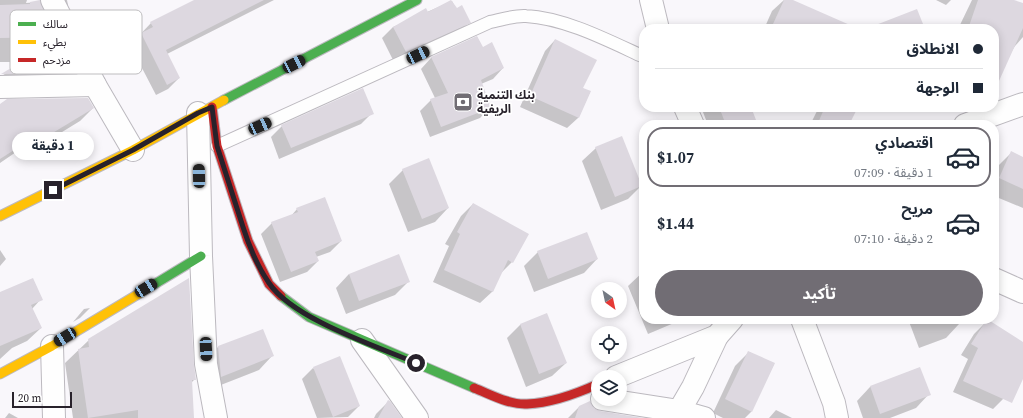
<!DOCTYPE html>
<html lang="ar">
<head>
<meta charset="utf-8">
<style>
	:root { --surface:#fff; --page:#f6f6f7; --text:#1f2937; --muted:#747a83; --line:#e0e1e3; --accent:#716d74 }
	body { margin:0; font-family:"Source Serif 4","Noto Sans Arabic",serif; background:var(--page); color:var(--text); direction:rtl; height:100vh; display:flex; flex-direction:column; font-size:15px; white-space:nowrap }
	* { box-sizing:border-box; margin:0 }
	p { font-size:13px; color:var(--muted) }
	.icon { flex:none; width:22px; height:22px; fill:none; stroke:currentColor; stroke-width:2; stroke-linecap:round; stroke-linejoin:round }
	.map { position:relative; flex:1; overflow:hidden; direction:ltr }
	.panel { position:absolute; left:639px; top:120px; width:360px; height:204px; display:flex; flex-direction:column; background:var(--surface); border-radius:16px; box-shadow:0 2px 10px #0003; direction:rtl }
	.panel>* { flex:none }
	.guide { position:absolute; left:639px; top:24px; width:360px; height:88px; border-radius:16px; box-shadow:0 2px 10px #0003; direction:rtl; display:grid; align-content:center; height:88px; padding:0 16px; background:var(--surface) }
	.needle { width:26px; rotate:147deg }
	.tools { position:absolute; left:591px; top:282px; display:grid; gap:8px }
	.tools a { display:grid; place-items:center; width:36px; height:36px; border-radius:50%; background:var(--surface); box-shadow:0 2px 10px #0003; font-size:20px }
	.scale { position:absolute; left:12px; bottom:10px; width:60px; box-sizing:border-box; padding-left:4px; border:2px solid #28222b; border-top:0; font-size:11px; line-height:14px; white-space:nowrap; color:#28222b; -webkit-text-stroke:3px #fff; paint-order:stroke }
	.end { position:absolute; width:18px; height:18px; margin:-9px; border:5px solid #28222b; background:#fff; box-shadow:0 0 0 2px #fff }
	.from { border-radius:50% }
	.bubble { position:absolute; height:28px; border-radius:14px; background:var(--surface); box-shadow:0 2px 10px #0003; font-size:13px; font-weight:700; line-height:28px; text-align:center; direction:rtl }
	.car { position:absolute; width:12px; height:24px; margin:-12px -6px; border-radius:5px; box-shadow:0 0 3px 1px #0007; background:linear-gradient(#222 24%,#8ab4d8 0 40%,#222 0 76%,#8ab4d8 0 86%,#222 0) }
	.guide b { display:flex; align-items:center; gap:14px; height:38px; font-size:15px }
	.guide b+b { border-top:1px solid var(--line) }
	.guide i { width:10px; height:10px; background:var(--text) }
	ul { padding:7px 0 0; list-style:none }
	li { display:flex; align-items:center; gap:12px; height:60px; margin:0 8px 6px; padding:0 8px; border:2px solid transparent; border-radius:16px }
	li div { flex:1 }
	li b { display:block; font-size:15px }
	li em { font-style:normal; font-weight:700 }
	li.selected { border-color:var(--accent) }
	li>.icon { width:36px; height:36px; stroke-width:1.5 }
	.primary-button { display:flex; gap:8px; margin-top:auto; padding:8px 16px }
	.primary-button a { flex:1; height:46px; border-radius:24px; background:var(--accent); color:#fff; font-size:16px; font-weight:700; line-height:46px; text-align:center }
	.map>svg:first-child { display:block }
	.shadow { fill:#0003 }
	.building { fill:#ddd8e0 }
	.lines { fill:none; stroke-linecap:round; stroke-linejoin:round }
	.lane-casing { stroke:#bcb9bf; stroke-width:14 }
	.street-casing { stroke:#bcb9bf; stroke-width:24 }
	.fast-casing { stroke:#bcb9bf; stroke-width:11 }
	.slow-casing { stroke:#bcb9bf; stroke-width:11 }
	.jam-casing { stroke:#bcb9bf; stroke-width:11 }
	.lane { stroke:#fefefe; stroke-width:12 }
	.street { stroke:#fefefe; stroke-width:22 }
	.fast { stroke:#4caf50; stroke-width:9 }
	.slow { stroke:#ffc107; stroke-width:9 }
	.jam { stroke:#c62828; stroke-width:9 }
	.route { stroke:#28222b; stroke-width:5 }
	.labels { text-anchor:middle; stroke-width:3.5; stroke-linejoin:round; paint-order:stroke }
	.poi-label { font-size:12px; font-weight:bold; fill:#28222b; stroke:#fff; text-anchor:start }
	.key { fill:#fff; stroke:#bebdbf; stroke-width:1 }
	.key-label { font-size:11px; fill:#28222b }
</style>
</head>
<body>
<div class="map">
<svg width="1023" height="418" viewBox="0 0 1023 418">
	<rect width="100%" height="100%" fill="#f9f7fb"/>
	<!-- shadow -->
	<g class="shadow">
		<path d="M0,0H27L26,3L39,2L74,73L61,85L0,77L24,62H0Z"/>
		<path d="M63,0H67L68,5L57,15Z"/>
		<path d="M196,0H274L167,54L179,78L168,89L156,95L130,45L151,23Z"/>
		<path d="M784,0H790L829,29H764L772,11Z"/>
		<path d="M936,0H951L946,5Z"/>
		<path d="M972,0H1011L1023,4V37L1015,46L994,79V29H958Z"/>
		<path d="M452,1L456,9L469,22L458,33L394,62L382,38L393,27Z"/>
		<path d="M477,37L482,48L503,68L493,79L481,84L490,107L480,118L430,137L420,111L431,100L435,98L421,69L431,58Z"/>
		<path d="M555,40L582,88L590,92L578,118L567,128L520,107L545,51Z"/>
		<path d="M0,105L93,108L80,121L23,156L19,150L0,163Z"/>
		<path d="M701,107H750L755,120L750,125H708Z"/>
		<path d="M819,107H857L848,125H810Z"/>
		<path d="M372,113L361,124L279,159L271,137L282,126Z"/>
		<path d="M596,148L641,186L628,199L601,210L582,161Z"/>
		<path d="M1011,153L1023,158V208L994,196V174L998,166Z"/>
		<path d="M403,170L448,208L435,222L408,232L389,184Z"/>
		<path d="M473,204L512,262L500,274L493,291L480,303L433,282L449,246L445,244L461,216Z"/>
		<path d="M297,209L341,241L330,252L316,257L318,261L307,272L280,282L261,234L272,223L291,216Z"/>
		<path d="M0,250L6,259L0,266Z"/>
		<path d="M538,252L597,259L584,273L534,292L524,266Z"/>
		<path d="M644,271V319H678L674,323L648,334L628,286Z"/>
		<path d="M349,274L409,281L395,295L346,314L336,288Z"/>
		<path d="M0,294L41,299L32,309L41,328L27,341L12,348L0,359Z"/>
		<path d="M90,308L80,318L73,322L84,309Z"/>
		<path d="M546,314L566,363L552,376L526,387L507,338L520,325Z"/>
		<path d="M908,319H957L959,324L946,338L919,348Z"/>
		<path d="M985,323L1023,343V368L1003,399L993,409L953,392L968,359L961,355L974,334Z"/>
		<path d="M89,340L193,365L195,379L191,383L193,418H73L65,363Z"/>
		<path d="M218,347L272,356L259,370L208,390L205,361Z"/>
		<path d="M749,352L774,364L751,412L745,418H723L713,413L735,366Z"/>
		<path d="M313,368L359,406L348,417L317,418L302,379Z"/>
		<path d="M919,368L929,394L916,408L890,418H863L857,401L870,387Z"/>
		<path d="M388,402L401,418H374L376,414Z"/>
		<path d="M579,407L599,412L636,418H568Z"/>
		<path d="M776,410L792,418H769Z"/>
		<path d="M9,413L18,418H5Z"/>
	</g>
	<!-- building -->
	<g class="building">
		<path d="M40,0L57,37L0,38V5L30,4V2Z"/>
		<path d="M194,0H264L166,50L180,78L167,85L141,33L153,27L150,22Z"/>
		<path d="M451,0L457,8L462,5L471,23L406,52L393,27L426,8L428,12Z"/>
		<path d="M784,0H793L859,29H785L773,24Z"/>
		<path d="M978,0H1014L1023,3V28L994,92V29H968Z"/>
		<path d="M917,9L925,29H868V28Z"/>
		<path d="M477,36L483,47L492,42L504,68L481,80L491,108L441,127L430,99L448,93L431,57Z"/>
		<path d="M555,39L597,60L583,88L591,91L579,118L530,96Z"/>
		<path d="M58,40L75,73L1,74Z"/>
		<path d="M363,88L374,114L291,148L281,125Z"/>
		<path d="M88,98L94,108L36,143L33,138L0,159V104L7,99Z"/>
		<path d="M719,107H751L756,120L744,125H726Z"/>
		<path d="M825,107H858L849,125H817Z"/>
		<path d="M622,136L642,186L615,197L595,147Z"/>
		<path d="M1011,151L1023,157V189L999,178Z"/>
		<path d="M429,158L449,208L422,219L402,169Z"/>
		<path d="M325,197L342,241L315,252L319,261L291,272L271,222L298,212L296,208Z"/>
		<path d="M473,203L529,234L513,263L508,260L493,292L444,270L460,234L457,232Z"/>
		<path d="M587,232L598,259L548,279L537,251Z"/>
		<path d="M399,254L410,282L359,301L349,274Z"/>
		<path d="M33,278L43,300L31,305L42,328L0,346V292Z"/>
		<path d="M189,278L194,365L196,380H192L194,418H138V410L88,418L78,349L89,347L88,339Z"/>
		<path d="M547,313L567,363L539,374L520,324Z"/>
		<path d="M987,319L1023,342V379L1012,403L963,381L978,348L971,344Z"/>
		<path d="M263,329L274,356L221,377L218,346Z"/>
		<path d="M748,351L775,363L752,412L725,399Z"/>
		<path d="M340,356L360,406L333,417L313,367Z"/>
		<path d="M920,367L931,395L880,414L870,386Z"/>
		<path d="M388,400L390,401L402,418H378Z"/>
		<path d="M590,401L594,408L600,411L643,418H575L579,406Z"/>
	</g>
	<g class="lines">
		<!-- lane casing -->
		<g class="lane-casing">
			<path id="lane" d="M217,146L490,22C501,20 515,15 526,16C565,18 609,41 644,57"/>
		</g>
		<!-- street casing -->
		<g class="street-casing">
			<g id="street">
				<path d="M52,0L95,85L133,150"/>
				<path d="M651,0L658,29"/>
				<path d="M0,87L95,85"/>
				<path d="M685,107L693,125"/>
				<path d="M198,113L201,256L206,364L216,418"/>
				<path d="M965,125L1023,104"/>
				<path d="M994,279L1023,292"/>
				<path d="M802,319L834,403L837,418"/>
				<path d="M362,340L417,418"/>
				<path d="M52,346L54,418"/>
				<path d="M616,377L717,336L732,319"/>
				<path d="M602,399L679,411L704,418"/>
				<path d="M675,418L693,387L717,336"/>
			</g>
		</g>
		<!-- fast casing -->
		<g class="fast-casing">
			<g id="fast">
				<path d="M224,100L417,0"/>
				<path d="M145,290L201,256"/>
				<path d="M281,296L309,317L474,388"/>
			</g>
		</g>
		<!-- slow casing -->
		<g class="slow-casing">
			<g id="slow">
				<path d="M0,216L133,150L224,100"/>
				<path d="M0,374L52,346L145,290"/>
			</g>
		</g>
		<!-- jam casing -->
		<g class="jam-casing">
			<g id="jam">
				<path d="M212,107L217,146L248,241L269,284L281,296"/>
				<path d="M474,388C490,394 509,405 527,404C551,403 576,394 598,384"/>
			</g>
		</g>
		<!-- lane -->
		<use href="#lane" class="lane"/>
		<!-- street -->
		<use href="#street" class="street"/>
		<!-- fast -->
		<use href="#fast" class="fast"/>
		<!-- slow -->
		<use href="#slow" class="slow"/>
		<!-- jam -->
		<use href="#jam" class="jam"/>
	</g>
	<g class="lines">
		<!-- route -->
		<path class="route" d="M53,190L133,150L198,113L212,107L217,146L243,227C249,246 258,267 269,283C293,319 376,346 416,363"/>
	</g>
	<!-- icons -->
	<defs>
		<g id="bank-square" transform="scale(1)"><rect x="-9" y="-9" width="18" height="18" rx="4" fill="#716d74" stroke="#fff"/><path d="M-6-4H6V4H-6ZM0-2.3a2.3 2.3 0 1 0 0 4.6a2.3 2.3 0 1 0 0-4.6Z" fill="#fff"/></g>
	</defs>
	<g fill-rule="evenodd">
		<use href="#bank-square" x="463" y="102"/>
	</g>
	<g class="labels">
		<!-- poi labels -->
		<g class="poi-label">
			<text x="477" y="99">بنك التنمية<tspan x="477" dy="14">الريفية</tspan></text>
		</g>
	</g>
	<!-- legend -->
	<rect x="10" y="10" width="132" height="64" rx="6" class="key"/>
	<rect x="18" y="22" width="18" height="4" fill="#4caf50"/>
	<rect x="18" y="40" width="18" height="4" fill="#ffc107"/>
	<rect x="18" y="58" width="18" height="4" fill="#c62828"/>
	<g class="key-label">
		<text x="43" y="28">سالك</text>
		<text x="43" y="46">بطيء</text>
		<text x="43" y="64">مزدحم</text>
	</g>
</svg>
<div class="tools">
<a><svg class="needle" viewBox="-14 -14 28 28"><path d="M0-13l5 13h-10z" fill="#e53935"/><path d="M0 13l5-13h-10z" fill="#747a83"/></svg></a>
<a><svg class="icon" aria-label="locate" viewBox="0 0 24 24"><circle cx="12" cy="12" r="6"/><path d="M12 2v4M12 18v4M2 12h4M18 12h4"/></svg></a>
<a><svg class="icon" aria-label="layers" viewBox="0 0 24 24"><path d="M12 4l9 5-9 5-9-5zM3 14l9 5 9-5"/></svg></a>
</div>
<div class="scale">20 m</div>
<i class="end from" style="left:416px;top:363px"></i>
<i class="end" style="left:53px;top:190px"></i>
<div class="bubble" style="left:12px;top:132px;width:82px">1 دقيقة</div>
<i class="car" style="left:418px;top:55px;rotate:65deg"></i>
<i class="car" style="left:294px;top:64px;rotate:63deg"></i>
<i class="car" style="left:260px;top:126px;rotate:66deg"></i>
<i class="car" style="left:199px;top:176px;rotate:359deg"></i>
<i class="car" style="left:146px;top:288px;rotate:59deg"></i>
<i class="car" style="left:65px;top:337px;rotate:239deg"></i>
<i class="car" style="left:206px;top:349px;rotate:177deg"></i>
<div class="guide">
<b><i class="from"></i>الانطلاق</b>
<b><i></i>الوجهة</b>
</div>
<section class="panel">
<ul>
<li class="selected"><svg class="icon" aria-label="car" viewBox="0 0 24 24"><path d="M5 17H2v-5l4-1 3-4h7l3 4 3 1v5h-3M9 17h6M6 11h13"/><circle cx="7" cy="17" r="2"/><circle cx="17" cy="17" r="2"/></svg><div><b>اقتصادي</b><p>1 دقيقة · 07:09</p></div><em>$1.07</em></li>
<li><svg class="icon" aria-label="car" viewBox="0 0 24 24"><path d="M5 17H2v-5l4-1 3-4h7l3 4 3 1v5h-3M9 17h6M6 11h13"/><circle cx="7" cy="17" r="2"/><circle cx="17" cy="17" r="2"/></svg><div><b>مريح</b><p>2 دقيقة · 07:10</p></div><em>$1.44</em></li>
</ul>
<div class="primary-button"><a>تأكيد</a></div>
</section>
</div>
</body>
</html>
